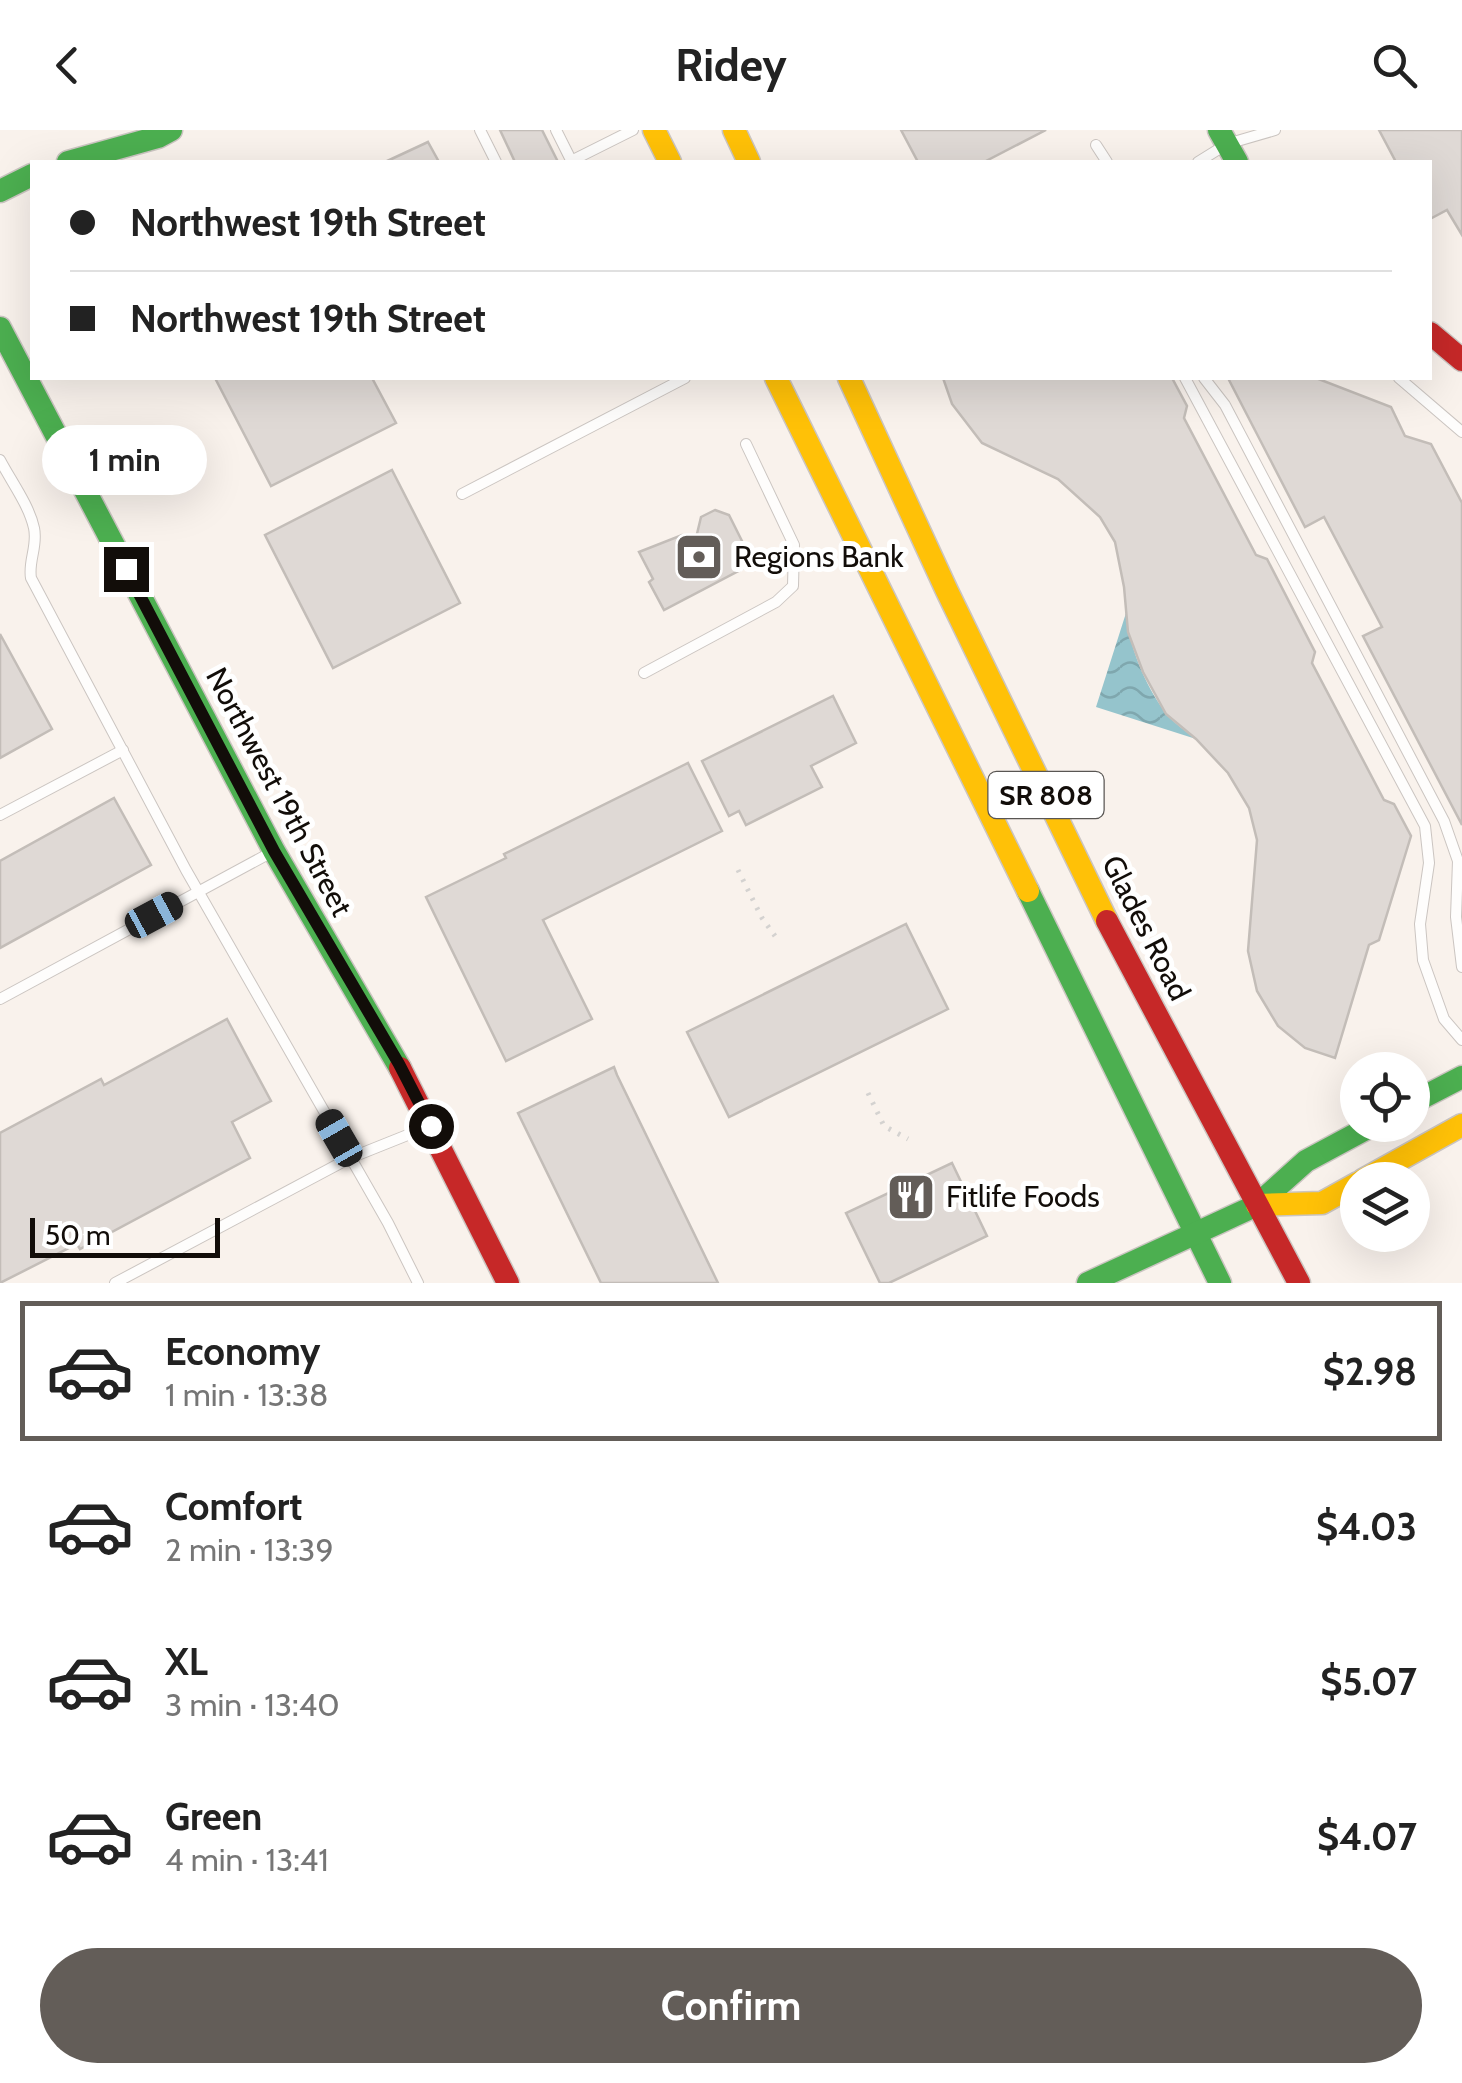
<!DOCTYPE html>
<html lang="en">
<head>
<meta charset="utf-8">
<style>
	:root { --surface:#fff; --page:#f6f6f6; --text:#222; --muted:#767676; --line:#e0e0e0; --accent:#635d58 }
	body { margin:0; font-family:Cabin,sans-serif; background:var(--page); color:var(--text); height:100vh; display:flex; flex-direction:column; font-size:38px; white-space:nowrap }
	* { box-sizing:border-box; margin:0 }
	p { font-size:32px; color:var(--muted) }
	.icon { flex:none; width:55px; height:55px; fill:none; stroke:currentColor; stroke-width:2; stroke-linecap:round; stroke-linejoin:round }
	.map { position:relative; height:1153px; overflow:hidden }
	.sheet { display:flex; flex-direction:column; background:var(--surface); flex:1 }
	.sheet>* { flex:none }
	.banner { position:absolute; left:30px; top:30px; width:1402px; height:220px; border-radius:0px; box-shadow:0 10px 40px #0002; display:grid; align-content:center; height:220px; padding:0 40px; background:var(--surface) }
	.tools { position:absolute; left:1340px; top:922px; display:grid; gap:20px }
	.tools a { display:grid; place-items:center; width:90px; height:90px; border-radius:50%; background:var(--surface); box-shadow:0 10px 40px #0002; font-size:50px }
	.scale { position:absolute; left:30px; bottom:25px; width:190px; box-sizing:border-box; padding-left:10px; border:5px solid #120d09; border-top:0; font-size:28px; line-height:35px; white-space:nowrap; color:#120d09; -webkit-text-stroke:8px #fff; paint-order:stroke }
	.end { position:absolute; width:45px; height:45px; margin:-22px; border:12px solid #120d09; background:#fff; box-shadow:0 0 0 5px #fff }
	.from { border-radius:50% }
	.bubble { position:absolute; height:70px; border-radius:35px; background:var(--surface); box-shadow:0 10px 40px #0002; font-size:32px; font-weight:700; line-height:70px; text-align:center }
	.car { position:absolute; width:30px; height:60px; margin:-30px -15px; border-radius:12px; box-shadow:0 0 8px 2px #0007; background:linear-gradient(#222 24%,#8ab4d8 0 40%,#222 0 76%,#8ab4d8 0 86%,#222 0) }
	.banner b { display:flex; align-items:center; gap:35px; height:95px; font-size:38px }
	.banner b+b { border-top:2px solid var(--line) }
	.banner i { width:25px; height:25px; background:var(--text) }
	ul { padding:18px 0 0; list-style:none }
	li { display:flex; align-items:center; gap:30px; height:140px; margin:0 20px 15px; padding:0 20px; border:5px solid transparent; border-radius:0px }
	li div { flex:1 }
	li b { display:block; font-size:38px }
	li em { font-style:normal; font-weight:700 }
	li.selected { border-color:var(--accent) }
	li>.icon { width:90px; height:90px; stroke-width:1.5 }
	.cta { display:flex; gap:20px; margin-top:auto; padding:20px 40px }
	.cta a { flex:1; height:115px; border-radius:60px; background:var(--accent); color:#fff; font-size:40px; font-weight:700; line-height:115px; text-align:center }
	header { display:flex; justify-content:space-between; align-items:center; height:130px; padding:0 40px; background:var(--surface); font-size:45px; font-weight:700 }
	.map>svg:first-child { display:block }
	.water { fill:url(#water-waves) }
	.building { fill:#dfd9d5; stroke:#c3bdb8; stroke-width:2.5 }
	.lines { fill:none; stroke-linecap:round; stroke-linejoin:round }
	.lane-casing { stroke:#cbc5c1; stroke-width:12 }
	.fast-casing { stroke:#cbc5c1; stroke-width:25 }
	.slow-casing { stroke:#cbc5c1; stroke-width:25 }
	.jam-casing { stroke:#cbc5c1; stroke-width:25 }
	.path { stroke:#d4d2d0; stroke-width:5; stroke-dasharray:2.5 8; stroke-linecap:butt }
	.lane { stroke:#fefdfc; stroke-width:10 }
	.fast { stroke:#4caf50; stroke-width:22 }
	.slow { stroke:#ffc107; stroke-width:22 }
	.jam { stroke:#c62828; stroke-width:22 }
	.route { stroke:#120d09; stroke-width:12 }
	.labels { text-anchor:middle; stroke-width:10; stroke-linejoin:round; paint-order:stroke }
	.shield { fill:#fff; stroke:#595653; stroke-width:2.5 }
	.shield-label { font-size:28px; font-weight:bold; fill:#120d09 }
	.poi-label { font-size:30px; fill:#120d09; stroke:#fff; text-anchor:start }
	.street-label { font-size:30px; fill:#120d09; stroke:#fff }
</style>
</head>
<body>
<header><svg class="icon" aria-label="back" viewBox="0 0 24 24"><path d="M15 5l-7 7 7 7"/></svg>Ridey<svg class="icon" aria-label="search" viewBox="0 0 24 24"><circle cx="10" cy="10" r="6"/><path d="M15 15l6 6"/></svg></header>
<div class="map">
<svg width="1462" height="1153" viewBox="0 0 1462 1153">
	<defs>
		<pattern id="water-waves" width="16" height="10" patternUnits="userSpaceOnUse" patternTransform="scale(2.5)"><rect width="16" height="10" fill="#95c4cc"/><path d="M0 5q4-4 8 0t8 0" fill="none" stroke="#7fa7ae"/></pattern>
	</defs>
	<rect width="100%" height="100%" fill="#f9f2ec"/>
	<!-- water -->
	<path class="water" d="M1126,483C1129,516 1145,555 1165,582C1173,593 1186,601 1196,609L1096,577Z"/>
	<!-- building -->
	<g class="building">
		<path d="M500,0H542L558,32H515Z"/>
		<path d="M901,0H1046L984,32H918Z"/>
		<path d="M1379,0H1462V105L1447,80L1430,89V32H1396Z"/>
		<path d="M428,12L439,32H385Z"/>
		<path d="M215,248H372L396,293L271,356Z"/>
		<path d="M943,248H1172L1187,276L1184,288L1256,425L1267,429L1315,522L1312,533L1384,670L1394,674L1411,706L1379,810L1369,815L1335,928L1305,918L1278,896L1257,861L1248,821L1257,710L1249,678L1228,643L1196,609L1166,584L1143,542L1128,502L1124,457L1115,412L1100,387L1058,349L982,313L952,274Z"/>
		<path d="M1228,248H1316L1391,277L1405,306L1431,314L1462,373V695L1363,506L1382,497L1324,387L1305,397Z"/>
		<path d="M392,340L460,473L333,538L265,405Z"/>
		<path d="M715,380L729,385L749,425L744,438L664,480L649,452L653,449L639,422L682,405L696,408L701,387Z"/>
		<path d="M0,504L52,599L0,628Z"/>
		<path d="M833,566L856,613L811,636L822,657L746,695L739,681L729,686L702,631Z"/>
		<path d="M688,633L722,701L543,790L592,889L506,931L426,767L506,728L504,724Z"/>
		<path d="M114,668L151,735L0,818V731Z"/>
		<path d="M906,794L948,879L729,987L687,902Z"/>
		<path d="M227,889L271,971L232,992L250,1028L80,1119L77,1114L0,1153V1003L101,949L104,955Z"/>
		<path d="M614,937L617,945L718,1153H601L518,983Z"/>
		<path d="M952,1033L987,1106L889,1153H880L846,1083Z"/>
	</g>
	<g class="lines">
		<!-- lane casing -->
		<g class="lane-casing">
			<g id="lane">
				<path d="M480,0L496,32"/>
				<path d="M556,0L572,32"/>
				<path d="M1096,15L1107,32"/>
				<path d="M571,31L633,0"/>
				<path d="M1198,32L1227,14L1275,0"/>
				<path d="M1185,248L1425,696L1429,733L1420,794L1423,830L1444,889L1462,910"/>
				<path d="M1204,248L1225,275L1444,691L1458,731L1456,787L1462,837"/>
				<path d="M1399,248L1462,302"/>
				<path d="M0,330C11,351 29,375 34,398C38,416 28,431 31,448L186,740L388,1093L418,1153"/>
				<path d="M462,364L685,248"/>
				<path d="M644,543L776,472L793,456L794,415L746,314"/>
				<path d="M0,685L123,620"/>
				<path d="M0,869L272,722"/>
				<path d="M115,1153L350,1028L430,996"/>
			</g>
		</g>
		<!-- fast casing -->
		<g class="fast-casing">
			<g id="fast">
				<path d="M1219,0L1237,32"/>
				<path d="M68,32L158,7L171,0"/>
				<path d="M0,61L32,45"/>
				<path d="M0,198L274,721L400,938"/>
				<path d="M1028,761L1220,1153"/>
				<path d="M1412,973L1462,947"/>
				<path d="M1088,1153L1257,1075L1306,1031L1373,995"/>
			</g>
		</g>
		<!-- slow casing -->
		<g class="slow-casing">
			<g id="slow">
				<path d="M654,0L670,32"/>
				<path d="M734,0L749,32"/>
				<path d="M776,248L1028,761"/>
				<path d="M849,248L947,461L1107,791"/>
				<path d="M1363,1050L1462,995"/>
				<path d="M1257,1075L1322,1073L1358,1053"/>
			</g>
		</g>
		<!-- jam casing -->
		<g class="jam-casing">
			<g id="jam">
				<path d="M1430,203L1462,230"/>
				<path d="M1107,791L1299,1153"/>
				<path d="M400,938L508,1153"/>
			</g>
		</g>
		<!-- path -->
		<g class="path">
			<path d="M738,740L762,788L775,806"/>
			<path d="M868,963L884,996L908,1009"/>
		</g>
		<!-- lane -->
		<use href="#lane" class="lane"/>
		<!-- fast -->
		<use href="#fast" class="fast"/>
		<!-- slow -->
		<use href="#slow" class="slow"/>
		<!-- jam -->
		<use href="#jam" class="jam"/>
	</g>
	<g class="lines">
		<!-- route -->
		<path class="route" d="M126,439L274,721L399,934L431,996"/>
	</g>
	<!-- icons -->
	<defs>
		<g id="bank-square" transform="scale(2.5)"><rect x="-9" y="-9" width="18" height="18" rx="4" fill="#635d58" stroke="#fff"/><path d="M-6-4H6V4H-6ZM0-2.3a2.3 2.3 0 1 0 0 4.6a2.3 2.3 0 1 0 0-4.6Z" fill="#fff"/></g>
		<g id="restaurant-square" transform="scale(2.5)"><rect x="-9" y="-9" width="18" height="18" rx="4" fill="#635d58" stroke="#fff"/><path d="M-5-6h1v4h1v-4h1v4h1v-4h1v5L-1.5 .5V6h-2V.5L-5-1ZM5-6V6H3V1.5H1.5Q1.5-4 5-6Z" fill="#fff"/></g>
	</defs>
	<g fill-rule="evenodd">
		<use href="#bank-square" x="699" y="427"/>
		<use href="#restaurant-square" x="911" y="1067"/>
	</g>
	<g class="labels">
		<!-- shield labels -->
		<rect class="shield" x="988.5" y="642" width="115" height="46" rx="8"/>
		<g class="shield-label">
			<text x="1046" y="675">SR 808</text>
		</g>
		<!-- poi labels -->
		<g class="poi-label">
			<text x="734" y="437">Regions Bank</text>
			<text x="946" y="1077">Fitlife Foods</text>
		</g>
		<!-- street labels -->
		<g class="street-label">
			<text transform="translate(279 662) rotate(62)" y="10">Northwest 19th Street</text>
			<text transform="translate(1146 798) rotate(63)" y="10">Glades Road</text>
		</g>
	</g>
</svg>
<div class="tools">
<a><svg class="icon" aria-label="locate" viewBox="0 0 24 24"><circle cx="12" cy="12" r="6"/><path d="M12 2v4M12 18v4M2 12h4M18 12h4"/></svg></a>
<a><svg class="icon" aria-label="layers" viewBox="0 0 24 24"><path d="M12 4l9 5-9 5-9-5zM3 14l9 5 9-5"/></svg></a>
</div>
<div class="scale">50 m</div>
<i class="end from" style="left:431px;top:996px"></i>
<i class="end" style="left:126px;top:439px"></i>
<div class="bubble" style="left:42px;top:295px;width:165px">1 min</div>
<i class="car" style="left:154px;top:785px;rotate:62deg"></i>
<i class="car" style="left:339px;top:1008px;rotate:330deg"></i>
<div class="banner">
<b><i class="from"></i>Northwest 19th Street</b>
<b><i></i>Northwest 19th Street</b>
</div>
</div>
<section class="sheet">
<ul>
<li class="selected"><svg class="icon" aria-label="car" viewBox="0 0 24 24"><path d="M5 17H2v-5l4-1 3-4h7l3 4 3 1v5h-3M9 17h6M6 11h13"/><circle cx="7" cy="17" r="2"/><circle cx="17" cy="17" r="2"/></svg><div><b>Economy</b><p>1 min · 13:38</p></div><em>$2.98</em></li>
<li><svg class="icon" aria-label="car" viewBox="0 0 24 24"><path d="M5 17H2v-5l4-1 3-4h7l3 4 3 1v5h-3M9 17h6M6 11h13"/><circle cx="7" cy="17" r="2"/><circle cx="17" cy="17" r="2"/></svg><div><b>Comfort</b><p>2 min · 13:39</p></div><em>$4.03</em></li>
<li><svg class="icon" aria-label="car" viewBox="0 0 24 24"><path d="M5 17H2v-5l4-1 3-4h7l3 4 3 1v5h-3M9 17h6M6 11h13"/><circle cx="7" cy="17" r="2"/><circle cx="17" cy="17" r="2"/></svg><div><b>XL</b><p>3 min · 13:40</p></div><em>$5.07</em></li>
<li><svg class="icon" aria-label="car" viewBox="0 0 24 24"><path d="M5 17H2v-5l4-1 3-4h7l3 4 3 1v5h-3M9 17h6M6 11h13"/><circle cx="7" cy="17" r="2"/><circle cx="17" cy="17" r="2"/></svg><div><b>Green</b><p>4 min · 13:41</p></div><em>$4.07</em></li>
</ul>
<div class="cta"><a>Confirm</a></div>
</section>
</body>
</html>
